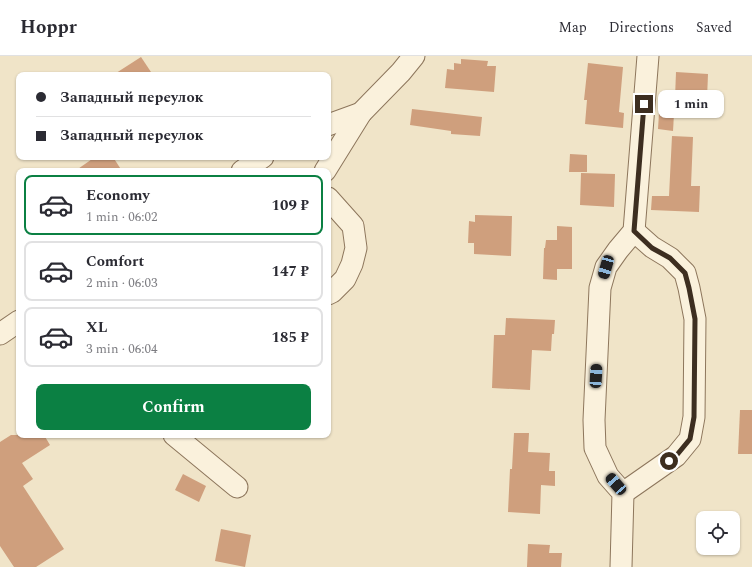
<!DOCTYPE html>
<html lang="en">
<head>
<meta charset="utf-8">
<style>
	:root { --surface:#fff; --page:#f7f7f7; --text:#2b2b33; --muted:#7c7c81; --line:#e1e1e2; --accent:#0b8043 }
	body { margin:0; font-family:Spectral,serif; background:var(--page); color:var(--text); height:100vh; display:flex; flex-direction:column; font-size:15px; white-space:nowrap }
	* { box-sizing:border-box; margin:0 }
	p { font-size:13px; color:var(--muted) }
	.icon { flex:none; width:22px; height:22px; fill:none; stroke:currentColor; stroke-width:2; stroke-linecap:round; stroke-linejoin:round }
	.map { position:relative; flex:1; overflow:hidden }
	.details { position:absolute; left:16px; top:112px; width:315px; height:270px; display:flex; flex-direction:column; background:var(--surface); border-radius:8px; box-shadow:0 1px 3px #0004 }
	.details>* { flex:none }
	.hud { position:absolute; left:16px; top:16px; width:315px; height:88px; border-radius:8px; box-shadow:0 1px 3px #0004; display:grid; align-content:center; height:88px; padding:0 20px; background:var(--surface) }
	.controls { position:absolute; left:696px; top:455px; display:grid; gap:8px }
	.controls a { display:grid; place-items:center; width:44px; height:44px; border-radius:8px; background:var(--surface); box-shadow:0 1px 3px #0004; font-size:20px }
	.end { position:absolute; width:18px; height:18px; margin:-9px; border:5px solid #3d2e20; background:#fff; box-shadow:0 0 0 2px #fff }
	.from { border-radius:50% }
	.bubble { position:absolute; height:28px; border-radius:8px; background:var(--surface); box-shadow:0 1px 3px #0004; font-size:13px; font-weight:700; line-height:28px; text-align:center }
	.car { position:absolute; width:12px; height:24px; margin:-12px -6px; border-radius:5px; box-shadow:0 0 3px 1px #0007; background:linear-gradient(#222 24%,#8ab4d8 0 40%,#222 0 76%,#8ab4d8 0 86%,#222 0) }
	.hud b { display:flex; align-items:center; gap:14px; height:38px; font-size:15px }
	.hud b+b { border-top:1px solid var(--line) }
	.hud i { width:10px; height:10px; background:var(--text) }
	ul { padding:7px 0 0; list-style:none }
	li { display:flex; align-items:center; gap:12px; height:60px; margin:0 8px 6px; padding:0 12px; border:2px solid var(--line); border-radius:8px }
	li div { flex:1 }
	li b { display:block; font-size:15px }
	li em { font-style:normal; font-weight:700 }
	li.on { border-color:var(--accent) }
	li>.icon { width:36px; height:36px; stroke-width:1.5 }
	.action { display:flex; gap:8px; margin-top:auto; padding:8px 20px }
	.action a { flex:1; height:46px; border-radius:8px; background:var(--accent); color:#fff; font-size:16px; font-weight:700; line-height:46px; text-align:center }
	header { display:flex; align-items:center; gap:24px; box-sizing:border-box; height:56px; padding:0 20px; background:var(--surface); border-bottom:1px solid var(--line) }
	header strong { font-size:19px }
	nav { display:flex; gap:22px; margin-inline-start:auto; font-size:14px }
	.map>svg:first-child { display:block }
	.building { fill:#cf9f7d }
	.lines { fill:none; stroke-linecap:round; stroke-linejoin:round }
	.minor-casing { stroke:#8d765c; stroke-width:23 }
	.minor { stroke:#faf1dc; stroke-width:21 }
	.route { stroke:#3d2e20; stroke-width:5 }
</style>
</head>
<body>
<header>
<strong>Hoppr</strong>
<nav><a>Map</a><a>Directions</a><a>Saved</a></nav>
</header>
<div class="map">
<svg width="752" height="511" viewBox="0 0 752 511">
	<rect width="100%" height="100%" fill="#f0e4c8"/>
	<!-- building -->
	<g class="building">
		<path d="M141,1L153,19H113Z"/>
		<path d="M461,3L488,5L487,10H496L494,36L445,32L447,13L454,14V7L461,8Z"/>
		<path d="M588,7L623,11L619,56L624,57L623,72L585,68L587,44H584Z"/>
		<path d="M676,16L708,18L707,43L675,42Z"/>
		<path d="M412,53L482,61L480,80L451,78V75L410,69Z"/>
		<path d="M659,57L674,58L673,75L658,73Z"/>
		<path d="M672,80L693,81L691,130H700L699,156L651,154L652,140H669Z"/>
		<path d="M570,98L587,99V116H569Z"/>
		<path d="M95,101H113L122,115H75Z"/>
		<path d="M581,117L615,118L614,151L580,149Z"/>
		<path d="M475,159L512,160L511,200L474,198V187H468L469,165L475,166Z"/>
		<path d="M557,170L572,171V213H557V224L543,223L544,192H545L546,184H557Z"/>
		<path d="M506,262L555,264L554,278H552L551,295L532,294L530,334L492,332L494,279H505Z"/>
		<path d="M740,354H752V398H738Z"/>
		<path d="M514,377H529L528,396L550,397L549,415H555V430L541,429L540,458L508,456L510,413H512Z"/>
		<path d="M11,379H44L50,389L22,407L33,423L23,430L64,493L36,511H14L0,490V386Z"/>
		<path d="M183,418L206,430L199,446L175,434Z"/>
		<path d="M221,473L251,479L245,511L215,505Z"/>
		<path d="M528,488L550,489L549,497H562L561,511H527Z"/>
	</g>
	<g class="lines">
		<!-- minor casing -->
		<g class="minor-casing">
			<g id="minor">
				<path d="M328,69L361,57L401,16L414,0"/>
				<path d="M242,115L263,101"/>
				<path d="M325,115L361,57"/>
				<path d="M328,142L353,170L356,192L352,208L345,223L332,236L328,238"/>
				<path d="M0,278L19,265"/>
				<path d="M174,379L237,431"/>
				<path d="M623,437L676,400L690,383L694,361L695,263L689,232L685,217L670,202L652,191L634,175"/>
				<path d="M621,511L623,437L608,420L595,392L594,364L600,232L606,211L618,194L634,175L648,0"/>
			</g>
		</g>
		<!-- minor -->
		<use href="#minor" class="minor"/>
	</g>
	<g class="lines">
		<!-- route -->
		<path class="route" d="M644,48L634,175L652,192L670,202L685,217L689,232L695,263L694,361L690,383L676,400L669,405"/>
	</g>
</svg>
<div class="controls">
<a><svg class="icon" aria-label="locate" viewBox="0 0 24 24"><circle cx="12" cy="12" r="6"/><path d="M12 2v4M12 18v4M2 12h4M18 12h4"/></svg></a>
</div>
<i class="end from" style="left:669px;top:405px"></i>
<i class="end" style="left:644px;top:48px"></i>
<div class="bubble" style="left:658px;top:34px;width:66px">1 min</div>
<i class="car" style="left:606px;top:211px;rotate:196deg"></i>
<i class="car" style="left:596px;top:320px;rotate:3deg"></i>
<i class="car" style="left:616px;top:428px;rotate:319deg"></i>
<div class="hud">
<b><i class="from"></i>Западный переулок</b>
<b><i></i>Западный переулок</b>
</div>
<section class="details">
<ul>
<li class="on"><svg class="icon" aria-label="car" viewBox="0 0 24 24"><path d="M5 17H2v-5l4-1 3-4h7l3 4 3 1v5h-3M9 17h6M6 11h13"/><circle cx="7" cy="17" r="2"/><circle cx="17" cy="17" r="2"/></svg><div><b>Economy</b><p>1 min · 06:02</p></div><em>109 ₽</em></li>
<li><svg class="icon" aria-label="car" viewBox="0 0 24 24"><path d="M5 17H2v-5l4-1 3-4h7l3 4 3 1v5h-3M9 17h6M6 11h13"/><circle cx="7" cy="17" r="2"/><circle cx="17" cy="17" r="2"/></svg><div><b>Comfort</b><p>2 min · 06:03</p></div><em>147 ₽</em></li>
<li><svg class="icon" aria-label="car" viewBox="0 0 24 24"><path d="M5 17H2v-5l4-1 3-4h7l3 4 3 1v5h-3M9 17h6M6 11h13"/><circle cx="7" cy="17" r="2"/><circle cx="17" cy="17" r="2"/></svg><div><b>XL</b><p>3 min · 06:04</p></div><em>185 ₽</em></li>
</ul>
<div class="action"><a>Confirm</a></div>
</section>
</div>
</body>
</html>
